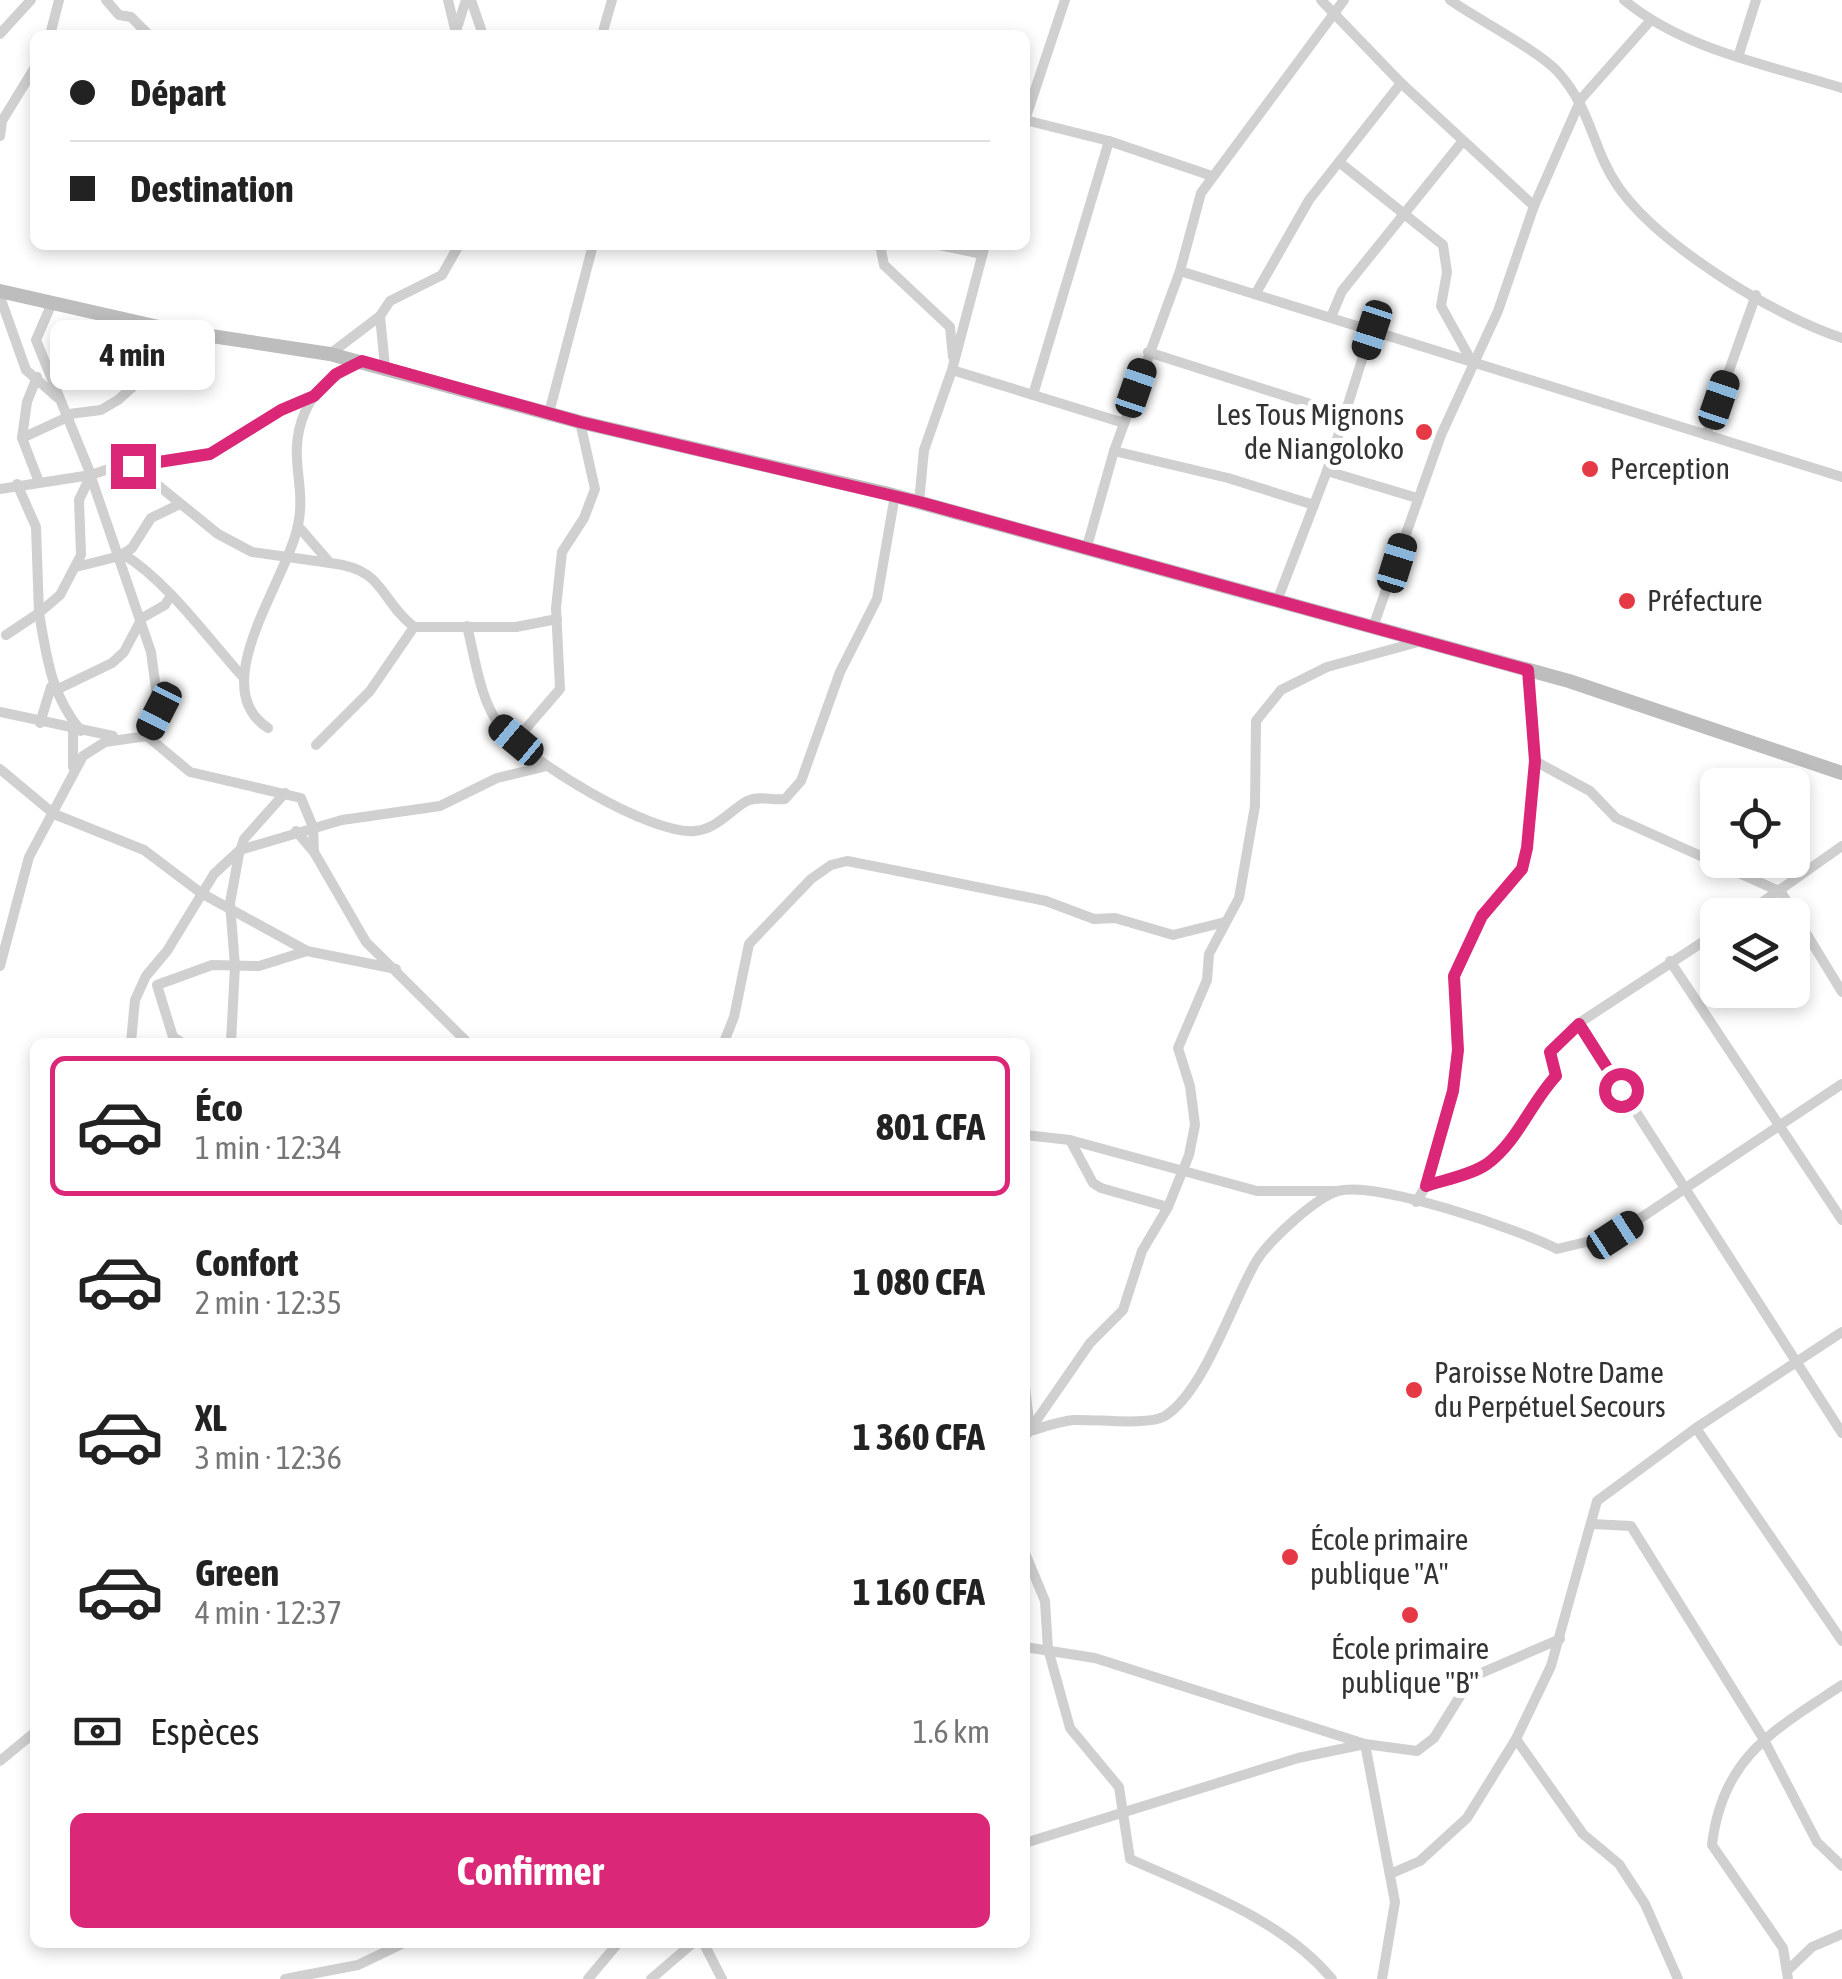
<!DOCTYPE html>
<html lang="fr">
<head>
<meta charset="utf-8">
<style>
	:root { --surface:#fff; --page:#f6f6f6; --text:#222; --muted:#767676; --line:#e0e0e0; --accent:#db2777 }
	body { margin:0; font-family:"Asap Condensed",sans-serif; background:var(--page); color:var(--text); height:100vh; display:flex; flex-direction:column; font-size:38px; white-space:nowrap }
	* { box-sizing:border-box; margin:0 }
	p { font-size:32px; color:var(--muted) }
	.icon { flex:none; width:55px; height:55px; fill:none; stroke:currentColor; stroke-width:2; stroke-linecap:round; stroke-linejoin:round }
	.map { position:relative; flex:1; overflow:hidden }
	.drawer { position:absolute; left:30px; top:1038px; width:1000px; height:910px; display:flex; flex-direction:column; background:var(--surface); border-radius:15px; box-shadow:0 5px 15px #0003 }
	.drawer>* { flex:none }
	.banner { position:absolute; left:30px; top:30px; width:1000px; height:220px; border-radius:15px; box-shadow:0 5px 15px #0003; display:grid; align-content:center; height:220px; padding:0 40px; background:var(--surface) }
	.fabs { position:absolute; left:1700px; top:768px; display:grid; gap:20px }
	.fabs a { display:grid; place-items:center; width:110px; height:110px; border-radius:15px; background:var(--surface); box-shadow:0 5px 15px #0003; font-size:50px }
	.end { position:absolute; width:45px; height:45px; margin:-22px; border:12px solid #db2777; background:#fff; box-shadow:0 0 0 5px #fff }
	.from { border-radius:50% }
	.bubble { position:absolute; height:70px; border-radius:15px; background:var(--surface); box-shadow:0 5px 15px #0003; font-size:32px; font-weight:700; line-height:70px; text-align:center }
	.car { position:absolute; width:30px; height:60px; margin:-30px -15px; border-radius:12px; box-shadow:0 0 8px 2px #0007; background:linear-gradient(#222 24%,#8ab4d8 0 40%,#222 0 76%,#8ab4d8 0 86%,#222 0) }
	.banner b { display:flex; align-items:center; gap:35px; height:95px; font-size:38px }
	.banner b+b { border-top:2px solid var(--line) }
	.banner i { width:25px; height:25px; background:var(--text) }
	ul { padding:18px 0 0; list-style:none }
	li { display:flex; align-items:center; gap:30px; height:140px; margin:0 20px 15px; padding:0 20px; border:5px solid transparent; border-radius:15px }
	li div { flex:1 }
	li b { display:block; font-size:38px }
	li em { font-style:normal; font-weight:700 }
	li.current { border-color:var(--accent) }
	li>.icon { width:90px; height:90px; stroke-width:1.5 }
	.pay { display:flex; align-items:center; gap:25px; height:110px; padding:0 40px; font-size:38px }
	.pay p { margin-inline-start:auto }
	.cta { display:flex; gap:20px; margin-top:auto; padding:20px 40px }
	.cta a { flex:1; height:115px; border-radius:15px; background:var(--accent); color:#fff; font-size:40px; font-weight:700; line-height:115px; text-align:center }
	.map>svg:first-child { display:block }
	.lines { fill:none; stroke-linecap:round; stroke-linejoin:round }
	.minor { stroke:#d0d0d0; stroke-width:10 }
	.secondary { stroke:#bdbdbd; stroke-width:14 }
	.route { stroke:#db2777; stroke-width:12 }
	.poi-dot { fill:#e63946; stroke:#fff; stroke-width:4 }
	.labels { text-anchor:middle; stroke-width:10; stroke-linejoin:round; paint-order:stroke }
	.poi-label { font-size:30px; fill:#333; stroke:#fff; text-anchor:start }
</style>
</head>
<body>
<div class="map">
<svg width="1842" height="1979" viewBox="0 0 1842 1979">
	<rect width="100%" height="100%" fill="#fff"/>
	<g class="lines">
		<!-- minor -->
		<g class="minor">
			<path d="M106,0L119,15L131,17L149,35"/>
			<path d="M448,0L455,29"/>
			<path d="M471,0L483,35"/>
			<path d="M1321,0L1401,83L1534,206"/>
			<path d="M1450,0C1477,19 1539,51 1558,72C1592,110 1592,148 1617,185C1658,245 1774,316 1842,338"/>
			<path d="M1624,0C1684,50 1769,65 1842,88"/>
			<path d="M0,34L31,0"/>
			<path d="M455,34L466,0"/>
			<path d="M50,35L59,0"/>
			<path d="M602,35L612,0"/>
			<path d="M1739,54L1756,0"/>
			<path d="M1025,120L1109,141L1212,176"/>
			<path d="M1025,120L1065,0"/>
			<path d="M0,136L2,121L35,67"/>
			<path d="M1339,162L1443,245L1447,272L1441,306L1472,362"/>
			<path d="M880,245L884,265L950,327L953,357"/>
			<path d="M939,245L982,254"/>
			<path d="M1180,271L1842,477"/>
			<path d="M1256,293L1309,200L1401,83"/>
			<path d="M0,297L26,370L58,398"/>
			<path d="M380,316L385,367"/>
			<path d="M1331,317L1342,291L1462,142"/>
			<path d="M1148,352L1345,415"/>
			<path d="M330,354L380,316L390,301L442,275L459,245"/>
			<path d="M952,370L1124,423"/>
			<path d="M1033,395L1109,141"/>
			<path d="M315,396L281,410L211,453L133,465L218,534L252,552L330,563"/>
			<path d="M549,413L593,245"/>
			<path d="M69,414L101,410L118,400L146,375L177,358L200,334"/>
			<path d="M1706,435L1756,295"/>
			<path d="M22,438L27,402L37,377"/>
			<path d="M1114,451L1228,478L1314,505"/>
			<path d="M1327,471L1417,498"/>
			<path d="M92,480L151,652L159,711L147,736"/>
			<path d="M39,482L22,438L70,416"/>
			<path d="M0,489L91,475L36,340L52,303"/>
			<path d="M919,502L924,450L952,370L985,245"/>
			<path d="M298,526L330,563C386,569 378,599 414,627H516L557,619"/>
			<path d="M1086,550L1114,451L1180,271L1201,193L1344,0"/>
			<path d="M123,554C168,582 206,636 242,676"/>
			<path d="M76,567L120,556L132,548L151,518L180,504"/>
			<path d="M1277,601L1327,471L1371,331"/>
			<path d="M467,626C475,657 480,702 501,727C530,762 650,835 695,831C717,829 729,811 747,801C760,795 772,801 785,799L801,781L840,672L877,599L895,495"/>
			<path d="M1373,627L1441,435L1498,311L1534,206L1581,99L1650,21"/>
			<path d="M6,635L39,613L36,527L17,484"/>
			<path d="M54,691L112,663L124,652L142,618L165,605L171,595"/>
			<path d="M0,712L113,736"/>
			<path d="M40,723L51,687"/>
			<path d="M268,728C204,687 287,581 298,525C307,484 286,456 305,412C315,387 339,373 361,361"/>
			<path d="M73,729V767"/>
			<path d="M81,731C51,695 47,659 39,613L60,595L81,555L79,500L91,475L123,464L133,465"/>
			<path d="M516,740L560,689L556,608L562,552L584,518L595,489L580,422"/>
			<path d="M316,745L370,691L414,627"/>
			<path d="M1535,761L1590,791L1616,818L1781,892L1842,992"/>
			<path d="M0,769L54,814L144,850L201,893L307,951"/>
			<path d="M296,831L314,852L366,942L467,1042"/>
			<path d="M1744,915L1842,846"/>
			<path d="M1670,961L1842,1220"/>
			<path d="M0,966L29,857L83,756L105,742L147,736L190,772L301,798L313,827L314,852"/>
			<path d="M1579,1023L1842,1433"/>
			<path d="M131,1042L135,1000L146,976L167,951L214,874L240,850L342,820L440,806L497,778L547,766"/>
			<path d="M181,1042L173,1037L157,985L212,965L259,966L307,951L396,969"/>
			<path d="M231,1042L235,966L230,903L239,854L244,839L285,793"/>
			<path d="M724,1042L734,1017L749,944L811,879L831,865L847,861L903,872L1046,901L1094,919L1115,918L1173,935L1225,922"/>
			<path d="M1025,1135L1070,1140L1257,1191H1336"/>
			<path d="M1070,1140L1093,1183L1101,1188L1168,1207"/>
			<path d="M1426,1186C1444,1180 1472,1175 1487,1164C1518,1141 1530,1104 1555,1076L1551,1051L1579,1023L1718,932"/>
			<path d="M1416,1202L1426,1186L1453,1091L1457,1050L1455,976L1482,916L1521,869L1527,848L1535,761L1528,670"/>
			<path d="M1025,1332V1361"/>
			<path d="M1025,1386L1030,1431C1044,1427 1060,1421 1074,1420C1096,1419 1148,1426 1165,1416C1205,1391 1233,1299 1257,1260C1270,1240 1315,1198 1338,1191C1375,1180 1521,1230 1557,1249L1615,1235L1842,1084"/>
			<path d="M1696,1428L1842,1641"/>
			<path d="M1025,1437L1090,1343L1123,1310L1142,1251L1168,1207L1189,1155L1195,1125L1190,1086L1178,1048L1207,980L1209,954L1239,898L1255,806L1256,721L1281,690L1327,667L1418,642"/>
			<path d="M1592,1524L1631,1526L1763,1738L1817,1842L1842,1866"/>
			<path d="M1025,1553L1045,1601L1048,1649L1070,1728L1119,1787L1130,1859C1199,1890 1282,1919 1332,1979"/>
			<path d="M1025,1647L1095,1658L1365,1744L1395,1902L1382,1979"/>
			<path d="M1516,1739L1583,1834L1619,1864L1645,1904L1678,1979"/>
			<path d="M0,1761L35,1732"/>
			<path d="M1025,1843L1298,1758L1365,1744L1417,1751L1434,1738L1472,1677L1560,1639"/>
			<path d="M1390,1874L1420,1861L1467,1818L1516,1739L1551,1666L1597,1501L1696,1428L1842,1332"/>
			<path d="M703,1942L722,1979"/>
			<path d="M1787,1971L1812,1947L1842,1934"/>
			<path d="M285,1979L358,1965L406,1942"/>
			<path d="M588,1979L619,1942"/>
			<path d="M651,1979L694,1942"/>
			<path d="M1788,1979L1783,1948L1712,1845C1722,1757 1774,1730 1842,1685"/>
		</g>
		<!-- secondary -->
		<path class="secondary" d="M0,291L172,330L330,354L580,422L885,493L1569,681L1842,773"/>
	</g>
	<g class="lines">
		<!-- route -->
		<path class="route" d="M133,466L210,454L281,410L314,396L336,374L362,361L580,422L919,502L1528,670L1535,761L1527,848L1522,869L1482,916L1454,976L1458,1050L1453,1091L1426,1186C1444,1180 1471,1175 1487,1164C1518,1141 1530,1104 1556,1076L1550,1052L1579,1024L1621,1090"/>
	</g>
	<!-- markers -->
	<g class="poi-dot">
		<circle cx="1424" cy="432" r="10"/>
		<circle cx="1590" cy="469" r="10"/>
		<circle cx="1627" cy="601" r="10"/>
		<circle cx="1414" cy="1390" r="10"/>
		<circle cx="1290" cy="1557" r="10"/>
		<circle cx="1410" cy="1615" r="10"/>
	</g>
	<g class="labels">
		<!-- poi labels -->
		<g class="poi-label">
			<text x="1404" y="425" text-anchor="end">Les Tous Mignons<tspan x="1404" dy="34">de Niangoloko</tspan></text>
			<text x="1610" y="479">Perception</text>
			<text x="1647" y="611">Préfecture</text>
			<text x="1434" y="1383">Paroisse Notre Dame<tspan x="1434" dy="34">du Perpétuel Secours</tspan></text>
			<text x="1310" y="1550">École primaire<tspan x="1310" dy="34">publique "A"</tspan></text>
			<text x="1410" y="1659" text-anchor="middle">École primaire<tspan x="1410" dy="34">publique "B"</tspan></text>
		</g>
	</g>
</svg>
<div class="fabs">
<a><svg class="icon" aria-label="locate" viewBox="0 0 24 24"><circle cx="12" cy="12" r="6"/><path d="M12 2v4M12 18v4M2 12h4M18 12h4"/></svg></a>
<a><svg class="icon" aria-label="layers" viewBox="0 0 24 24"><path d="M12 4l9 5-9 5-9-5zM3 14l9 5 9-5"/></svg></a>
</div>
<i class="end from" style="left:1621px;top:1090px"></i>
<i class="end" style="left:133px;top:466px"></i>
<div class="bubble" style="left:50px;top:320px;width:165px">4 min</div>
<i class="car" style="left:1372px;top:330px;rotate:198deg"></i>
<i class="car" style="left:1136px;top:388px;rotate:19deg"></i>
<i class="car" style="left:1719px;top:400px;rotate:19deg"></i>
<i class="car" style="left:1397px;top:563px;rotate:17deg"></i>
<i class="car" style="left:159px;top:711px;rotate:207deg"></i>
<i class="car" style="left:516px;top:740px;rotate:310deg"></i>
<i class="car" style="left:1615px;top:1235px;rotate:57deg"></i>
<div class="banner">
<b><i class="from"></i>Départ</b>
<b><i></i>Destination</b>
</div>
<section class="drawer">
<ul>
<li class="current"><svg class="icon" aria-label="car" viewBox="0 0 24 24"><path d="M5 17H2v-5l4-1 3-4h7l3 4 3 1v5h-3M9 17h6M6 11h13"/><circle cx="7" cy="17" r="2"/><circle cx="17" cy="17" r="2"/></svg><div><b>Éco</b><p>1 min · 12:34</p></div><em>801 CFA</em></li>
<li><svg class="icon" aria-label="car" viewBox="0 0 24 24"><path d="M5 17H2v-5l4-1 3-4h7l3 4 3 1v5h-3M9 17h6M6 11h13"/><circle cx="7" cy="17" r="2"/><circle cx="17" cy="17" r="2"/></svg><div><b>Confort</b><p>2 min · 12:35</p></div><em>1 080 CFA</em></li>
<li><svg class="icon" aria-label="car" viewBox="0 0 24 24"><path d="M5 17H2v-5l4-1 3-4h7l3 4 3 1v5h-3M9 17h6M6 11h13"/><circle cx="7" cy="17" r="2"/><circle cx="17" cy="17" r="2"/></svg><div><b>XL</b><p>3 min · 12:36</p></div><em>1 360 CFA</em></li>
<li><svg class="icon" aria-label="car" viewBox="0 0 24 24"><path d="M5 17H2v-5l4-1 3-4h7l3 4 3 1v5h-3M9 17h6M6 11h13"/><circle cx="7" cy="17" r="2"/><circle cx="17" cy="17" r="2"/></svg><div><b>Green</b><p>4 min · 12:37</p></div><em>1 160 CFA</em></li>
</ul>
<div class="pay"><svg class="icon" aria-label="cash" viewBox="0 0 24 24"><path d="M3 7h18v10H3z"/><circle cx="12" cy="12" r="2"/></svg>Espèces<p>1.6 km</p></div>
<div class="cta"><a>Confirmer</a></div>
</section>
</div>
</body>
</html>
